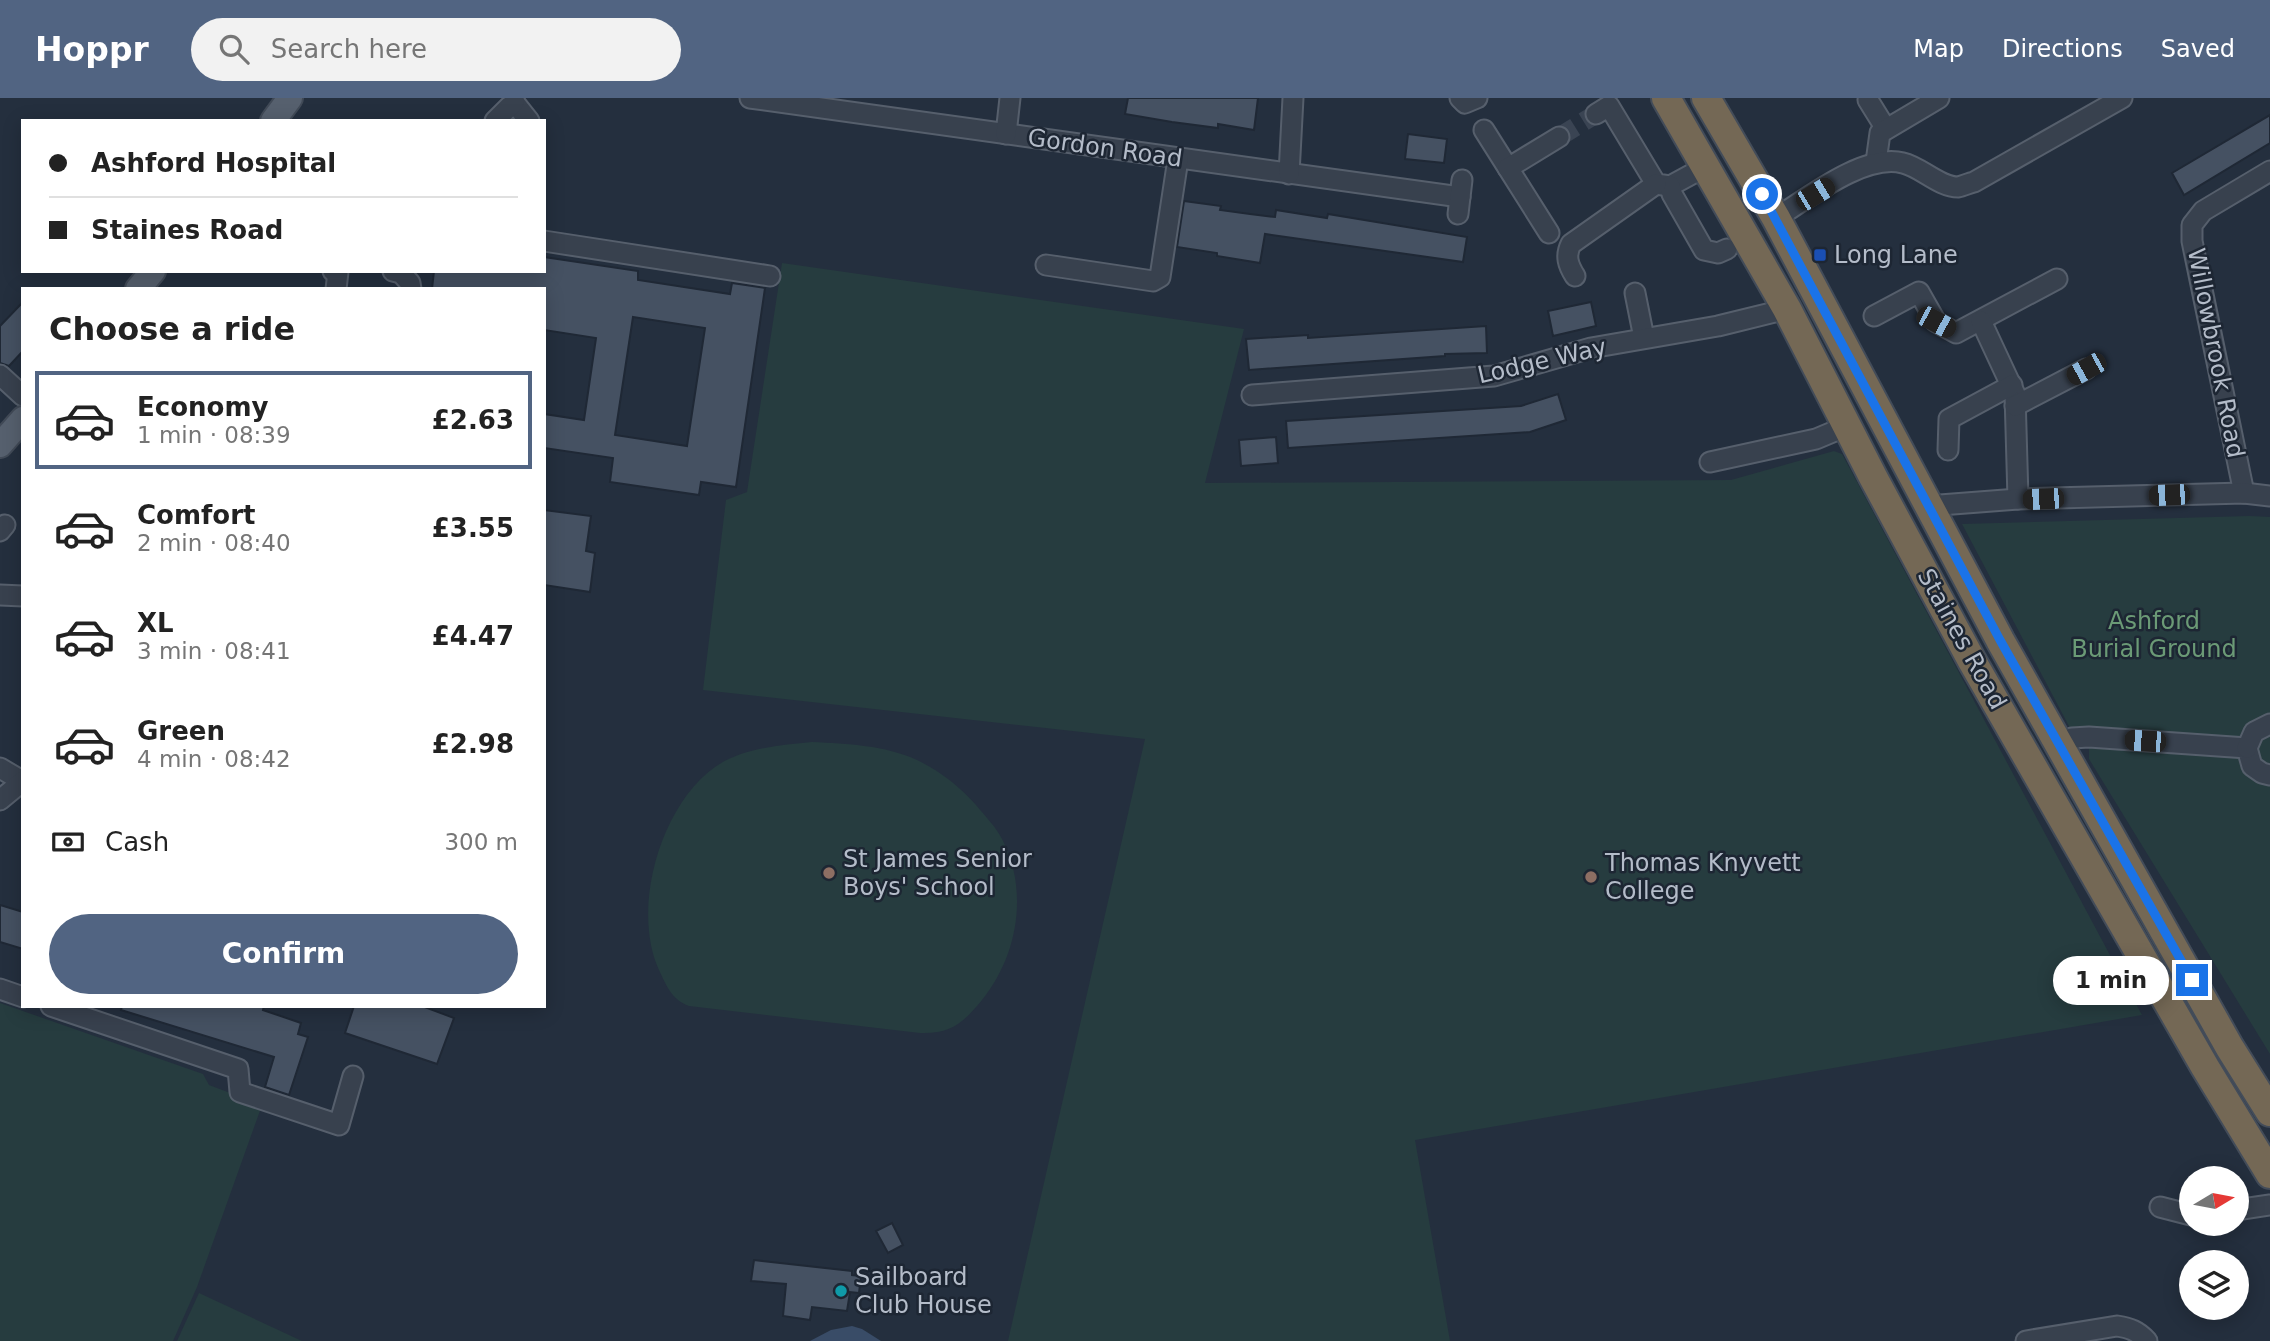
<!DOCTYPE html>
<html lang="en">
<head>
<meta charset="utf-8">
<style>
	:root { --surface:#fff; --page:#f2f2f2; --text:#222; --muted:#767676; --line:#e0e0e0; --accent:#516482 }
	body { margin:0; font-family:"DejaVu Sans",sans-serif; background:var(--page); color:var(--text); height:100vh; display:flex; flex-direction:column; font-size:26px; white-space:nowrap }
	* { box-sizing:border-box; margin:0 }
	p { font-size:23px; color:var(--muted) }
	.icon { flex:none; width:38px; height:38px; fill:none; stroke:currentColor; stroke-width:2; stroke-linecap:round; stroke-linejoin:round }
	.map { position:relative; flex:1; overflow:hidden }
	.drawer { position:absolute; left:21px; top:189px; width:525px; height:721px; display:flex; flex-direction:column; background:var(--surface); border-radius:0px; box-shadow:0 4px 18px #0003 }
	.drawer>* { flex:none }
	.hud { position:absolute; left:21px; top:21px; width:525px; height:154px; border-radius:0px; box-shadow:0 4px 18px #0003; display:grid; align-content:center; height:154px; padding:0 28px; background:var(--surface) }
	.needle { width:46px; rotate:80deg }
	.fabs { position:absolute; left:2179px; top:1068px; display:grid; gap:14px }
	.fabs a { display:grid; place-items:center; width:70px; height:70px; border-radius:50%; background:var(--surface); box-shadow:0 4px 18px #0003; font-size:35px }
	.end { position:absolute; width:32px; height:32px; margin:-16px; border:9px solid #1a73e8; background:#fff; box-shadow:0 0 0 4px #fff }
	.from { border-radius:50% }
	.bubble { position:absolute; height:49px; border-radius:24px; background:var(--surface); box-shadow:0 4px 18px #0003; font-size:23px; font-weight:700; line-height:49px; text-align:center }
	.car { position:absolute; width:21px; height:42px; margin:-21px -10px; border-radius:9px; box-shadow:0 0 5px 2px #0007; background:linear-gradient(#222 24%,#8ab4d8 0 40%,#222 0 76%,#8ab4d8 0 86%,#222 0) }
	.hud b { display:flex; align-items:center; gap:24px; height:66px; font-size:26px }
	.hud b+b { border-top:2px solid var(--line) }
	.hud i { width:18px; height:18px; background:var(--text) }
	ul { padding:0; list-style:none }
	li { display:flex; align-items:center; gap:21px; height:98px; margin:0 14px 10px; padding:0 14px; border:4px solid transparent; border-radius:0px }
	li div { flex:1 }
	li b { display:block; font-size:26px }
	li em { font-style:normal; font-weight:700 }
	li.selected { border-color:var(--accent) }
	li>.icon { width:63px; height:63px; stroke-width:1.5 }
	h2 { padding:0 28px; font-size:32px; line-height:84px }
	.pay { display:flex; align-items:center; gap:18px; height:77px; padding:0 28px; font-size:26px }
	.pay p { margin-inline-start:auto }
	.cta { display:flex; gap:14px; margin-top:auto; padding:14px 28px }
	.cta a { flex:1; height:80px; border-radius:42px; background:var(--accent); color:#fff; font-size:28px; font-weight:700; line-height:80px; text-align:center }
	header { display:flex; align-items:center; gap:42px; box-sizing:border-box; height:98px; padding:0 35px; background:var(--accent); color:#fff }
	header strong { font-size:33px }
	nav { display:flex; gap:38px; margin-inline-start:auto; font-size:24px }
	.search { width:490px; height:63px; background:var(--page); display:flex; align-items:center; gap:18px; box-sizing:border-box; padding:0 24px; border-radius:38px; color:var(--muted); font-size:26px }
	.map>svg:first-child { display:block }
	.green { fill:#263c3f }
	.water { fill:#394c67 }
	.building { fill:#455162; stroke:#1f2835; stroke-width:2; fill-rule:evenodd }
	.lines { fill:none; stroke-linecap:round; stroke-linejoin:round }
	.minor-tunnel { stroke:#3a4453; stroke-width:19; stroke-dasharray:19 10; stroke-linecap:butt }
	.minor-casing { stroke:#565f6c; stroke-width:23 }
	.major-casing { stroke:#414a57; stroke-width:28 }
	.highway-casing { stroke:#434c59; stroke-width:32 }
	.minor { stroke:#38414e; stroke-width:19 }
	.major { stroke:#56606e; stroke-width:24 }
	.highway { stroke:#746855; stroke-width:28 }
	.route { stroke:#1a73e8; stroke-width:9 }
	.transit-dot { fill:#1a4fb4; stroke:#1d2633; stroke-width:2.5 }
	.education-dot { fill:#8d6e63; stroke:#1d2633; stroke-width:2.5 }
	.culture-dot { fill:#0f9aa8; stroke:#1d2633; stroke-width:2.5 }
	.labels { text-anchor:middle; stroke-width:5; stroke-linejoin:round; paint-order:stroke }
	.street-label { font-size:24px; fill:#b4bcc9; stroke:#1d2633 }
	.poi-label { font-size:24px; fill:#b4bcc9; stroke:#1d2633; text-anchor:start }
	.park-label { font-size:24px; fill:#6b9a76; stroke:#1d2633 }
</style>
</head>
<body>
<header>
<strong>Hoppr</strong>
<div class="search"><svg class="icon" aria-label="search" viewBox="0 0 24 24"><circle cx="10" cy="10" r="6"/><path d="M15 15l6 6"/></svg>Search here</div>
<nav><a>Map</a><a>Directions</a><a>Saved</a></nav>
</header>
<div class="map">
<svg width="2270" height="1243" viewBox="0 0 2270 1243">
	<rect width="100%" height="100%" fill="#242f3e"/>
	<!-- green -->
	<g class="green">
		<path d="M782,165L1244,231L1205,385L1731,382L1834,353L1842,356L2142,917L1415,1042L1450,1243H1008L1145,641L703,592L726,402L747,394Z"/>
		<path d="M2250,418L2270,419V956L2089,661V631L2070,630L1962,426Z"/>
		<path d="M812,644C848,646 884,647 917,662C940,673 959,688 976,707C985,718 996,729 1002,741C1029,792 1018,858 982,902C963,925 951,936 920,935L689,908C672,902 666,887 659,872C631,811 660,708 715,669C742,650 780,647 812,644Z"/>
		<path d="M0,905L203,976L209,987L262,1007L197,1189L173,1243H0Z"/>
		<path d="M199,1195L302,1243H177Z"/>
	</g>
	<!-- water -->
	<path class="water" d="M852,1228L862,1231L881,1243H810L831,1232Z"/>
	<!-- building -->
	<g class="building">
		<path d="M1128,0H1258L1254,32L1218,26V30L1172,24L1125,16Z"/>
		<path d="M2270,17V45L2184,97L2172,75Z"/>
		<path d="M1408,36L1447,41L1444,65L1405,61Z"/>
		<path d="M1184,103L1221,108L1220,112L1250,116L1275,119L1276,112L1327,120L1328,116L1467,139L1463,164L1265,136L1260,165L1217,158V155L1177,149Z"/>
		<path d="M544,159L638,173V182L730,196L732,185L765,190L736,389L701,384L699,397L610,384L613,360L544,350V316L584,322L596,240L544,232V191H432L434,173H544ZM633,219L705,230L687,348L615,337Z"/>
		<path d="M23,204V253L9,268L0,265V228Z"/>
		<path d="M1591,204L1596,228L1553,238L1548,213Z"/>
		<path d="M1486,228L1487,255L1445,256V258L1249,272L1246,241L1308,237V240Z"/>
		<path d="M1558,296L1566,322L1530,334L1288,350L1286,323L1521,308Z"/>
		<path d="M1276,339L1278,365L1241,368L1239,342Z"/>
		<path d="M544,412L591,418L586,453L595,455L590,494L544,487Z"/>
		<path d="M0,807L23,814V851L0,844Z"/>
		<path d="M122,908H264L263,912L301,925L298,936L308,939L289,997L265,989L274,959L121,912Z"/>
		<path d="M354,908H422L454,920L437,966L345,935Z"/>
		<path d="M892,1125L903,1147L888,1155L876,1133Z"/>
		<path d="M754,1162L852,1173V1177L861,1178L859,1195L850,1194L847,1213L812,1209L810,1222L783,1218L786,1186L751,1183Z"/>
	</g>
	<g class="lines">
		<!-- minor-tunnel -->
		<path class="minor-tunnel" d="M1559,39L1596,16"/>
		<!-- minor casing -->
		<g class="minor-casing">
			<g id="minor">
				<path d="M750,0L1460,99"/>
				<path d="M1460,0L1465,5L1477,0"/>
				<path d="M1868,2L1886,31"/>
				<path d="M514,4L529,23"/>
				<path d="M1596,16L1609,8L1656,86L1670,88L1705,69"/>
				<path d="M495,23L514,4V0"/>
				<path d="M1484,32L1508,70"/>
				<path d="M1006,36L1010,0"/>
				<path d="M1876,64L1880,35L1939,0"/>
				<path d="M1289,76L1293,0"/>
				<path d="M1670,88L1672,96L1704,152L1718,155L1727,151"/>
				<path d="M1458,116L1462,82"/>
				<path d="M1776,120C1808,100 1864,55 1903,65C1921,69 1939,89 1958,89C1963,88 1969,85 1974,84L2122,0"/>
				<path d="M1549,135L1508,70L1559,39"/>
				<path d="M544,143L770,178"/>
				<path d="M1046,167L1153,183L1160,179L1178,61"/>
				<path d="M333,173L338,174L336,191"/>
				<path d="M393,173L401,175L410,185L411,191"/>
				<path d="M1575,178C1568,167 1565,158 1571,146L1656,86"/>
				<path d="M1635,195L1644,240"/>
				<path d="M1874,218L1919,194L1936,224L1956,235L2057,181"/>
				<path d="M1981,223L2015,296L2018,401"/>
				<path d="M0,277L23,298"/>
				<path d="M1252,297L1494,278L1591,250L1718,228L1787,211"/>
				<path d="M2015,308L2086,271"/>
				<path d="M1948,352L1949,321L2012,287"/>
				<path d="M1710,364L1816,341L1847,328"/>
				<path d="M2244,395L2192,143V127L2203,113L2270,73"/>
				<path d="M1931,411L1940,407L2018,401L2244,395L2270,398"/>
				<path d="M0,433L5,427"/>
				<path d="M0,497L23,498"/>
				<path d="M2059,646L2072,640L2089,639L2247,650L2252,668L2262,675L2270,677"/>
				<path d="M2247,650L2254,634L2270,626"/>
				<path d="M0,670L22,683"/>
				<path d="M0,702L23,683"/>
				<path d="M0,891L23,899"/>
				<path d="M51,908L238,971L240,994L339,1027L353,978"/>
				<path d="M2160,1109L2191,1117"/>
				<path d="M2236,1112L2270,1107"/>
				<path d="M2026,1243L2117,1228C2130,1230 2138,1233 2147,1243"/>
			</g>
		</g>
		<!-- major casing -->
		<g class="major-casing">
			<g id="major">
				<path d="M273,23L290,0"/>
				<path d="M138,191L153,173"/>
				<path d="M0,347L23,321"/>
			</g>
		</g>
		<!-- highway casing -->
		<g class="highway-casing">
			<g id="highway">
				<path d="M1666,0L1787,211L1873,379L1972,563L2205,969L2270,1076"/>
				<path d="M1706,0L1776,120L2000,542L2230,950L2270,1014"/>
			</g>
		</g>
		<!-- minor -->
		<use href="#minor" class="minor"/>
		<!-- major -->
		<use href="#major" class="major"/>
		<!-- highway -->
		<use href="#highway" class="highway"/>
	</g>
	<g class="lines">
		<!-- route -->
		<path class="route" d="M1762,96L2000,542L2192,882"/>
	</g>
	<!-- markers -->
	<rect class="transit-dot" x="1813" y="150" width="14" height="14" rx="3.5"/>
	<g class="education-dot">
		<circle cx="829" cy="775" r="7"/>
		<circle cx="1591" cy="779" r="7"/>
	</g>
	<circle class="culture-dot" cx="841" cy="1193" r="7"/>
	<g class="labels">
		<!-- street labels -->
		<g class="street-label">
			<text transform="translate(1105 50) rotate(8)" y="8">Gordon Road</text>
			<text transform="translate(2216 255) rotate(79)" y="8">Willowbrook Road</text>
			<text transform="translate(1542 263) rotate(-13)" y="8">Lodge Way</text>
			<text transform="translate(1962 541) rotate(61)" y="8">Staines Road</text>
		</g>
		<!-- poi labels -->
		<g class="poi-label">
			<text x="1834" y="165">Long Lane</text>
			<text x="843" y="769">St James Senior<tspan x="843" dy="28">Boys' School</tspan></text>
			<text x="1605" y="773">Thomas Knyvett<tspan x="1605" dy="28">College</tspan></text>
			<text x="855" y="1187">Sailboard<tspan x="855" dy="28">Club House</tspan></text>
		</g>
		<!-- park labels -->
		<g class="park-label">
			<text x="2154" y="531">Ashford<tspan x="2154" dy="28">Burial Ground</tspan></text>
		</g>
	</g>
</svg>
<div class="fabs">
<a><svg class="needle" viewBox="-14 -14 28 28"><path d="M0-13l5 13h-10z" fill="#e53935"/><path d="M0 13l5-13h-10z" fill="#767676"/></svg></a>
<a><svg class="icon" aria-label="layers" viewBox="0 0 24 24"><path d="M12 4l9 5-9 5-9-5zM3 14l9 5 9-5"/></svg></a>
</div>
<i class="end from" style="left:1762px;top:96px"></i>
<i class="end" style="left:2192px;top:882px"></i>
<div class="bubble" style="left:2053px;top:858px;width:116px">1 min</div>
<i class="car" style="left:1815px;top:96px;rotate:59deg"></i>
<i class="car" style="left:1936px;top:224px;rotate:118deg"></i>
<i class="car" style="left:2086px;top:271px;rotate:241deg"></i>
<i class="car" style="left:2169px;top:397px;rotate:268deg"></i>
<i class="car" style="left:2043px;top:401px;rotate:268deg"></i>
<i class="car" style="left:2145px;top:643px;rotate:274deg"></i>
<div class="hud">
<b><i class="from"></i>Ashford Hospital</b>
<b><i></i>Staines Road</b>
</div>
<section class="drawer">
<h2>Choose a ride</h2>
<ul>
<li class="selected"><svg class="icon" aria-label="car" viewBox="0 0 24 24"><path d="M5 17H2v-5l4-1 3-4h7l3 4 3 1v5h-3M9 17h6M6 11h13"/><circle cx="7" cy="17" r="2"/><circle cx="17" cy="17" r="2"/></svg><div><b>Economy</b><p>1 min · 08:39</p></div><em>£2.63</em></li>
<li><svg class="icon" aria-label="car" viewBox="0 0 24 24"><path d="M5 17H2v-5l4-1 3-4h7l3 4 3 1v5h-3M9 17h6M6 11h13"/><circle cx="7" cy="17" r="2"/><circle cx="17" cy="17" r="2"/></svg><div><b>Comfort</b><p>2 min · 08:40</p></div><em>£3.55</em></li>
<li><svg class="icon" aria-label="car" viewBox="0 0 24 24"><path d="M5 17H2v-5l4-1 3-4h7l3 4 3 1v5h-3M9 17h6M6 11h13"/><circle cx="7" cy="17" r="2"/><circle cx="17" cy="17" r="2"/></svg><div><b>XL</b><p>3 min · 08:41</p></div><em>£4.47</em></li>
<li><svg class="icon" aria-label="car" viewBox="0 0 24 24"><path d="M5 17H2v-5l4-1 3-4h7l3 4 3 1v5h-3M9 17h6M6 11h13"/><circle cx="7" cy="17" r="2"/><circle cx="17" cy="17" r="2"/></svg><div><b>Green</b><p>4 min · 08:42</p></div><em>£2.98</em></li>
</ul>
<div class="pay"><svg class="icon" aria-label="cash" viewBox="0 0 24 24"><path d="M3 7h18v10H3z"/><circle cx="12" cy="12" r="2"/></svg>Cash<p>300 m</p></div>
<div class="cta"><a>Confirm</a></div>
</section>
</div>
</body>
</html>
